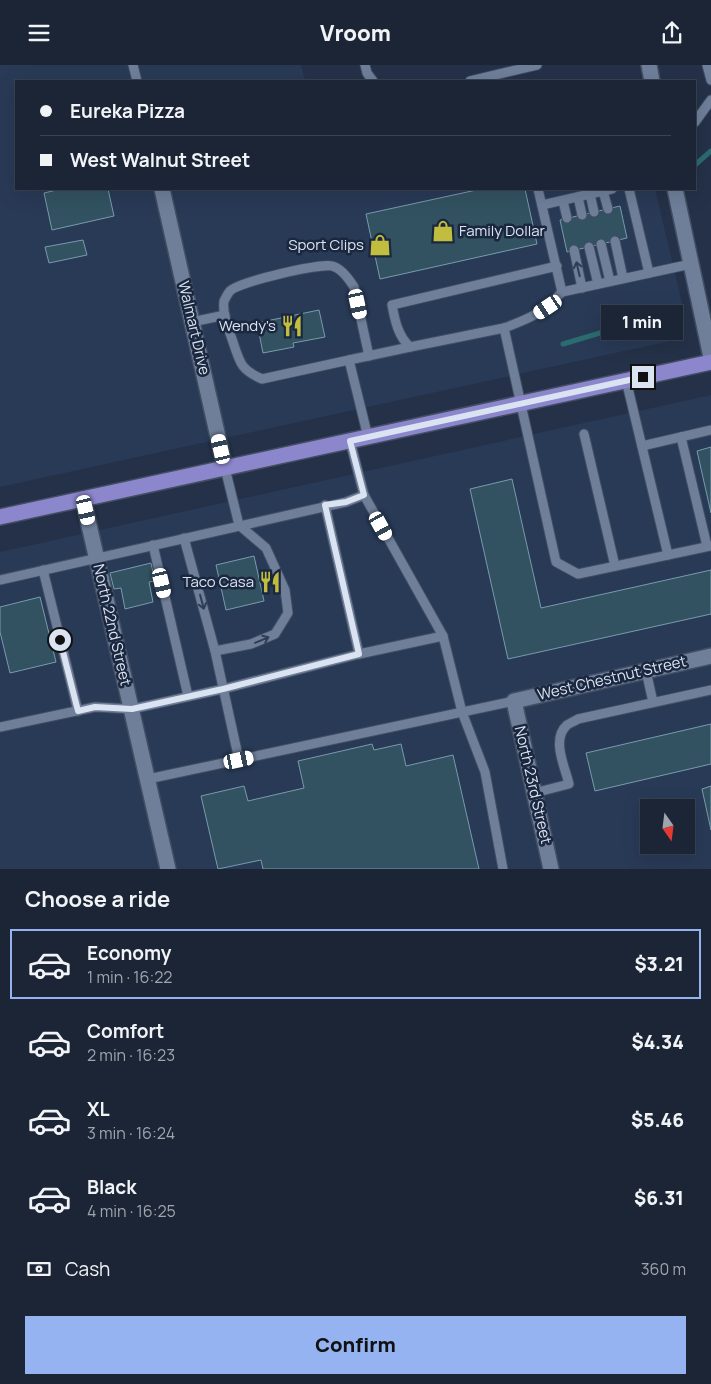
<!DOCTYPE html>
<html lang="en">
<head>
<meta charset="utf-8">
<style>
	:root { --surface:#1b2536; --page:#242d3e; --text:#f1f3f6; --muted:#a0a5ad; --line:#394251; --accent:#95b2f1 }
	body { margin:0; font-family:Manrope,sans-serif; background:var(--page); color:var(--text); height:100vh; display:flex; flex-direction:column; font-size:19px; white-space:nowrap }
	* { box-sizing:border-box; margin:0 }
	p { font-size:16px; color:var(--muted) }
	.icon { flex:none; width:28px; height:28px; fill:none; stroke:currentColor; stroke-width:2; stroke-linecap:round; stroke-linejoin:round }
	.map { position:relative; height:804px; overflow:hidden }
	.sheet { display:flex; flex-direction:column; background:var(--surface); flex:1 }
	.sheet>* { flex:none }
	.banner { position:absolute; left:15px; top:15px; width:681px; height:110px; border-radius:0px; box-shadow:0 5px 20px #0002,0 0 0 1px var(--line); display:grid; align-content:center; height:110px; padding:0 25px; background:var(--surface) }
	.needle { width:32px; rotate:166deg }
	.fabs { position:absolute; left:640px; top:734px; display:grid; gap:10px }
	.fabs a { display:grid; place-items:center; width:55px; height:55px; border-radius:0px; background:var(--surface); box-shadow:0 5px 20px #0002,0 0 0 1px var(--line); font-size:25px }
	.end { position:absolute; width:22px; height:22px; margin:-11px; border:6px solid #dae3f2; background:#111; box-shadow:0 0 0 2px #111 }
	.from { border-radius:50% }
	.bubble { position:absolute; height:35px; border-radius:0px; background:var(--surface); box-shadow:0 5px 20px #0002,0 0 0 1px var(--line); font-size:16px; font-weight:800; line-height:35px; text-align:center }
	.car { position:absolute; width:15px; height:30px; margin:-15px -8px; border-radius:6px; box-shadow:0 0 4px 1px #0007; background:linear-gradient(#fff 24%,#345 0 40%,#fff 0 76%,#345 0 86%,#fff 0) }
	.banner b { display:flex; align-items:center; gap:18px; height:48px; font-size:19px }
	.banner b+b { border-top:1px solid var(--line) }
	.banner i { width:12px; height:12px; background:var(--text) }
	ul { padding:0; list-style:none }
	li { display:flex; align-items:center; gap:15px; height:70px; margin:0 10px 8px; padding:0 15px; border:2px solid transparent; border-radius:0px }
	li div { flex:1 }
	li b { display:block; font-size:19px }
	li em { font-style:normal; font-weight:800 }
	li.current { border-color:var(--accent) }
	li>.icon { width:45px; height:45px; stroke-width:1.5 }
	h2 { padding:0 25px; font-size:22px; line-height:60px }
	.pay { display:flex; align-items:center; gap:12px; height:55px; padding:0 25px; font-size:19px }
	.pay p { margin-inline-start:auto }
	.primary-button { display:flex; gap:10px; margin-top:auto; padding:10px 25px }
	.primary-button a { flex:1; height:58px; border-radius:0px; background:var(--accent); color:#111; font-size:20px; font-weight:800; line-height:58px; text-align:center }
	header { display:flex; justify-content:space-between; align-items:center; height:65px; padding:0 25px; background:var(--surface); font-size:22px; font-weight:800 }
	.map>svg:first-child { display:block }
	.built { fill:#293a57; fill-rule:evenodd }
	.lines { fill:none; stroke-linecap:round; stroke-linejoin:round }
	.stream { stroke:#2a6c6f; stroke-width:5 }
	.building { fill:#325261; stroke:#789bac }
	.lane-casing { stroke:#424e61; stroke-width:11 }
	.street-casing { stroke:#424e61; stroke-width:18 }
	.primary-casing { stroke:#424e61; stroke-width:18 }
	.lane { stroke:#6f7f9a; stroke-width:9 }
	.street { stroke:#6f7f9a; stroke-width:15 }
	.primary { stroke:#8c86cc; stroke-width:15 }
	.oneway { stroke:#2f3d55 }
	.route { stroke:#dae3f2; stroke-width:6 }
	.labels { text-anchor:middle; stroke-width:5; stroke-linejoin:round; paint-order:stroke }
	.poi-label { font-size:15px; fill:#dae3f2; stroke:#1a273e; text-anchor:end }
	.street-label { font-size:15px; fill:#dae3f2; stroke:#1a273e }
</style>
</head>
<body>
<header><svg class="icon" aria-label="menu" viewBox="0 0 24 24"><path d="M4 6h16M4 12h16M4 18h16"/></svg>Vroom<svg class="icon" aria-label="share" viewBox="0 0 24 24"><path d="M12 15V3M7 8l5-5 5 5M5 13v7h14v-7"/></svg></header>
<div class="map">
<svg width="711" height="804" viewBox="0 0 711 804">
	<rect width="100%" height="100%" fill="#243148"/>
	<!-- built -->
	<g class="built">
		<path d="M0,0H301L305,16H16V124H655L682,238L683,263L675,275L0,422Z"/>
		<path d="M711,330V804H0V487ZM649,742H686V780H649Z"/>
	</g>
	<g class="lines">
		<!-- stream -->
		<g class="stream">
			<path d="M695,100L711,86"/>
			<path d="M563,279L667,248"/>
		</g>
	</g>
	<!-- building -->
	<g class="building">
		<path d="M61,124H108L114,151L52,165L44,128Z"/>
		<path d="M481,124H525L537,179L380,214L366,149Z"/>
		<path d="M620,141L627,173L567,187L560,155Z"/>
		<path d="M83,175L87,190L49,198L45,182Z"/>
		<path d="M319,245L325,272L293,278L294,282L263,288L257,258Z"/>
		<path d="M711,382V448L697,386Z"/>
		<path d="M512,414L541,543L711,505V549L508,594L470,424Z"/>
		<path d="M254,491L264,536L226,545L216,500Z"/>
		<path d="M151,498L155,516L149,517L153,537L125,544L121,523L114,524L110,508Z"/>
		<path d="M40,532L56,597L10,608L0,567V542Z"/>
		<path d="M711,659V699L595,726L586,688Z"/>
		<path d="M372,679L374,685L401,679L406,701L453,690L479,804H263L261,795L218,804L201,731L244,721L248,736L304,723L298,696Z"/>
		<path d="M711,721V765L702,724Z"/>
	</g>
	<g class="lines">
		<!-- lane casing -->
		<g class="lane-casing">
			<g id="lane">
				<path d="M133,0L137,16"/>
				<path d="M365,0L367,8L373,16"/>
				<path d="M707,0L711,15"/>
				<path d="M470,16L537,0"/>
				<path d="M695,57L711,35"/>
				<path d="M538,124L562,227C542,248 531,253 504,263L556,497L578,509L711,481"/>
				<path d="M629,124L649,208"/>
				<path d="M603,126L608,144"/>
				<path d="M590,129L594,147"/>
				<path d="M578,132L582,150"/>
				<path d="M563,136L567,153"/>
				<path d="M542,140L612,124"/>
				<path d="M615,176L623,213"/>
				<path d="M601,179L610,216"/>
				<path d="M589,182L598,219"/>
				<path d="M574,185L582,223"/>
				<path d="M562,227L691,199"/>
				<path d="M192,257L225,250"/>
				<path d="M504,263L410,282C398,271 395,256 392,240L557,201"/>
				<path d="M349,295L262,314C241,305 240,298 233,277C229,265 222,249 224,236C225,234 228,228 230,226C238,217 320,198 332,201C341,203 349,214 354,222L369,291"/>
				<path d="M626,315L668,490"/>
				<path d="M584,369L615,501"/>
				<path d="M368,372L349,295L410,282"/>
				<path d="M681,372L707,481"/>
				<path d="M350,376L364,430L443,571L462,647L485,707L503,804"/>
				<path d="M642,381L711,365"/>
				<path d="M325,440L359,589"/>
				<path d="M184,473L215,586L239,695"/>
				<path d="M153,480L188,631"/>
				<path d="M43,505L78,646"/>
				<path d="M0,515L346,437L364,430"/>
				<path d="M215,586L251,579L275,569L288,548L285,525L266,483L239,460L225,403"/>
				<path d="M646,606L653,637"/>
				<path d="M0,662L95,642L132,644L223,624L359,589L443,571"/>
				<path d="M148,714L514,636"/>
				<path d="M534,728L569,719C565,702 551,674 567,660C570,658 575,656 578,654L711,625"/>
			</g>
		</g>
		<!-- street casing -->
		<g class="street-casing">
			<g id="street">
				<path d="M649,0L652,16"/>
				<path d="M162,124L225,403"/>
				<path d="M675,124L711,292"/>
				<path d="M83,434L168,804"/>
				<path d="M551,804L514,636L711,591"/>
			</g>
		</g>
		<!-- primary casing -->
		<g class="primary-casing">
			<path id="primary" d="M0,452L711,297"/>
		</g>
		<!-- lane -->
		<use href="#lane" class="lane"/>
		<!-- street -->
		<use href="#street" class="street"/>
		<!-- primary -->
		<use href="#primary" class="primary"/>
	</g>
	<!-- one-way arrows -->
	<defs><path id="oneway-shaft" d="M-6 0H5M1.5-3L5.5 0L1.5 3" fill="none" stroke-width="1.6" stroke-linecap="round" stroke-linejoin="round" transform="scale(1.25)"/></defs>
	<g class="oneway">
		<use href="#oneway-shaft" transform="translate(578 204) rotate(-103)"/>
		<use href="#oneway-shaft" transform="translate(202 537) rotate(75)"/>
		<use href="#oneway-shaft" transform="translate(262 575) rotate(-23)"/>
	</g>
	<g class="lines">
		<!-- route -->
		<path class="route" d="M60,575L78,646L95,642L132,644L223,624L359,589L325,440L346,437L364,430L350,376L643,312"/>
	</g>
	<!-- icons -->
	<defs>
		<g id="shop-bare" transform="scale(1.725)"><path d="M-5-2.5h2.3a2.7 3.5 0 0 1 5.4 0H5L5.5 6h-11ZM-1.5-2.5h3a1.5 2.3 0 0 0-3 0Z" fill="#c1bd3f" stroke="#1a273e" stroke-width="2.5" paint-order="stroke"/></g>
		<g id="restaurant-bare" transform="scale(1.725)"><path d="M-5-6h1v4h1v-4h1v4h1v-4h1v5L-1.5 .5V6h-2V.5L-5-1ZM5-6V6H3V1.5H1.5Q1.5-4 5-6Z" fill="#c1bd3f" stroke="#1a273e" stroke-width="2.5" paint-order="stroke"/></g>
	</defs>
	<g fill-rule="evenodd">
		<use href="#shop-bare" x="443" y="166"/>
		<use href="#shop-bare" x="380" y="180"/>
		<use href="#restaurant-bare" x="292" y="261"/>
		<use href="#restaurant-bare" x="270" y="517"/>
	</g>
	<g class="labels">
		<!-- poi labels -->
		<g class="poi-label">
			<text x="459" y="171" text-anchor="start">Family Dollar</text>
			<text x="364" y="185">Sport Clips</text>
			<text x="276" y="266">Wendy's</text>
			<text x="254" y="522">Taco Casa</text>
		</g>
		<!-- street labels -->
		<g class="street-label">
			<text transform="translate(194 263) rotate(77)" y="5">Walmart Drive</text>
			<text transform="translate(112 560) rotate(77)" y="5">North 22nd Street</text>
			<text transform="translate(612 613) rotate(-13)" y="5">West Chestnut Street</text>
			<text transform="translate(533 720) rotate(77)" y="5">North 23rd Street</text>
		</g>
	</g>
</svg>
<div class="fabs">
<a><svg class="needle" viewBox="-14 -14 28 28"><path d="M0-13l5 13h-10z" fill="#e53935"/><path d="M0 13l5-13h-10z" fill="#a0a5ad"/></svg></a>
</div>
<i class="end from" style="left:60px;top:575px"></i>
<i class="end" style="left:643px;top:312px"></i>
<div class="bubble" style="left:601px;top:240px;width:82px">1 min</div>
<i class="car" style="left:358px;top:239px;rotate:168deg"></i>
<i class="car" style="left:548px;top:242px;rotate:236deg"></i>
<i class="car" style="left:221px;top:384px;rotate:347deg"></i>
<i class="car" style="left:86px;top:445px;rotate:167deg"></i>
<i class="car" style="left:381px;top:461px;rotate:151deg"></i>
<i class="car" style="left:162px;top:518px;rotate:167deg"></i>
<i class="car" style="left:239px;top:695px;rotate:78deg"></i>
<div class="banner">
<b><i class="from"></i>Eureka Pizza</b>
<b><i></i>West Walnut Street</b>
</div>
</div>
<section class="sheet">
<h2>Choose a ride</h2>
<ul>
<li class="current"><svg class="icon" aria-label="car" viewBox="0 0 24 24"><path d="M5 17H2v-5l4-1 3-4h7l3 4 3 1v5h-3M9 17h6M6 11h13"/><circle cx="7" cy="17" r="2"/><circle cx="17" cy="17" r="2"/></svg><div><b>Economy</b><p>1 min · 16:22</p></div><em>$3.21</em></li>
<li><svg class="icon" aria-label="car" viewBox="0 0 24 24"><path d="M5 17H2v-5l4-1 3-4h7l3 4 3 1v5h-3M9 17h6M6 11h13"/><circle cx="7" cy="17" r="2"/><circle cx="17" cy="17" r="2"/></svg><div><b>Comfort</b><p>2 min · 16:23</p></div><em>$4.34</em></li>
<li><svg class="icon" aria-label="car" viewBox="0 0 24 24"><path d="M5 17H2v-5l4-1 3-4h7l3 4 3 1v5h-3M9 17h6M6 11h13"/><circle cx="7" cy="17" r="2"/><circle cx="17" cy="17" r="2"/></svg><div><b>XL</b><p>3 min · 16:24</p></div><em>$5.46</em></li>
<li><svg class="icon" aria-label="car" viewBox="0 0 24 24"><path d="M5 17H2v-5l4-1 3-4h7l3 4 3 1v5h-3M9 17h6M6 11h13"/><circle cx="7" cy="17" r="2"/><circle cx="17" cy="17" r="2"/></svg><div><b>Black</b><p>4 min · 16:25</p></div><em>$6.31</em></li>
</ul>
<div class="pay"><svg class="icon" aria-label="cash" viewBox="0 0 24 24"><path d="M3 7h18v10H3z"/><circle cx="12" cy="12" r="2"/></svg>Cash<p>360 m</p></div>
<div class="primary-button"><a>Confirm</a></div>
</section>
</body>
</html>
